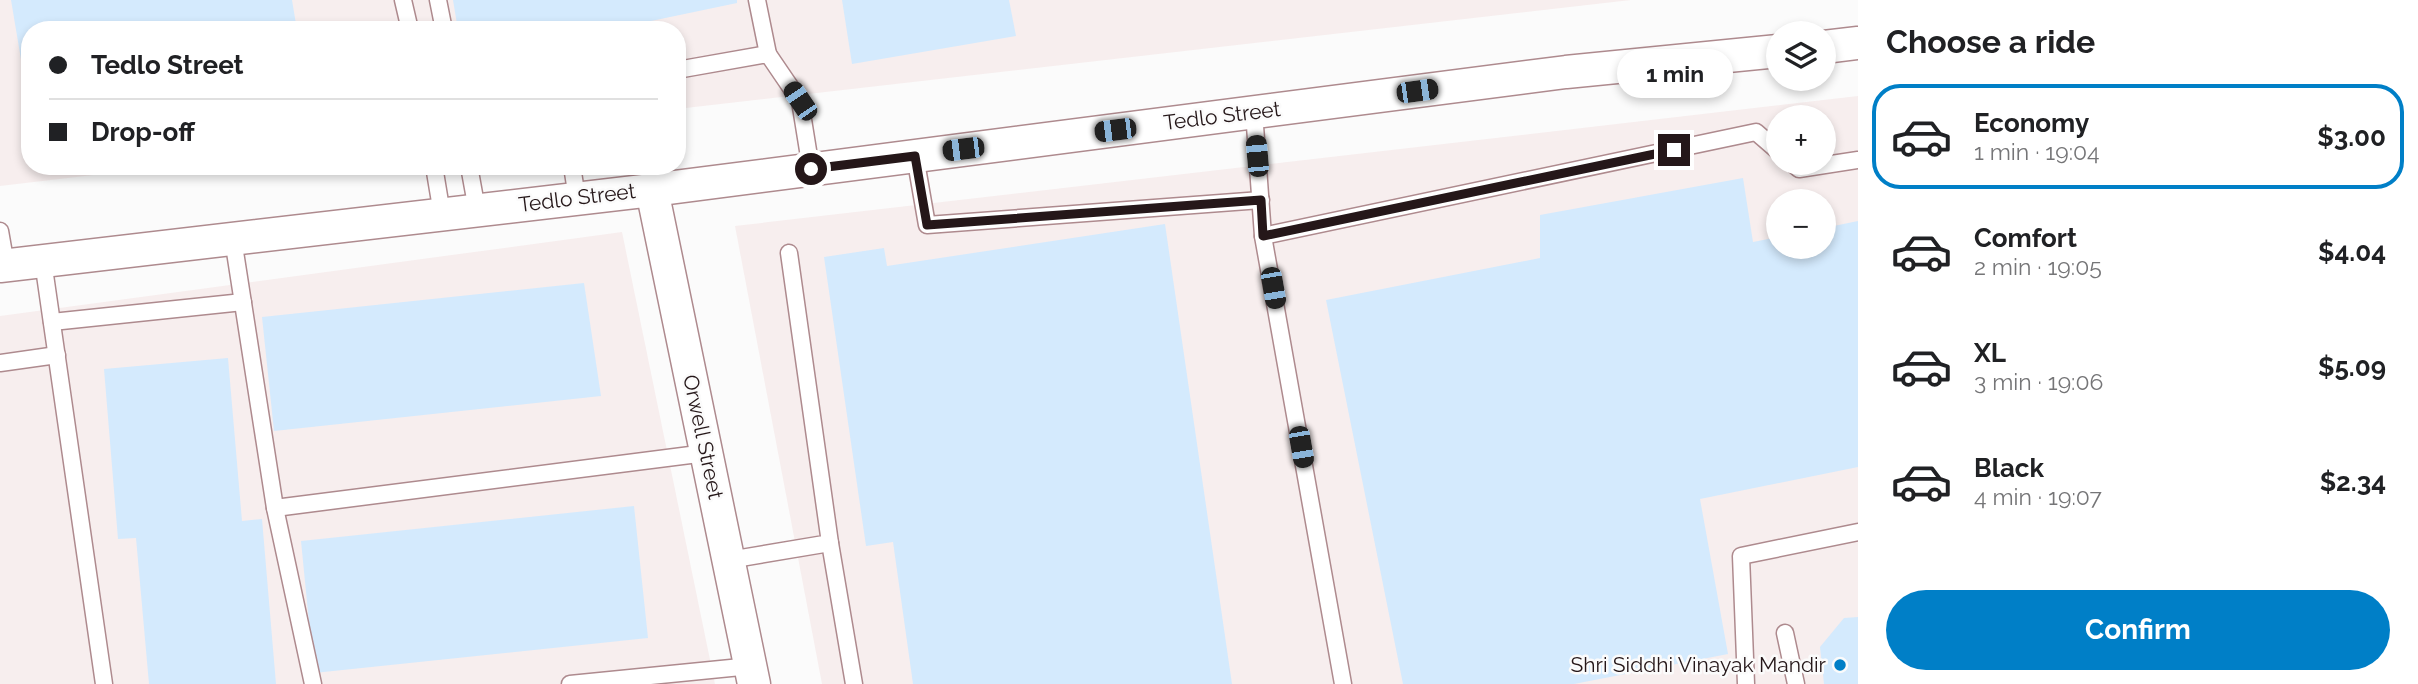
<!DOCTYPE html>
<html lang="en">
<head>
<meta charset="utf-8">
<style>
	:root { --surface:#fff; --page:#f6f6f6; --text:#202124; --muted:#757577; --line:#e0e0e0; --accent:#007fc7 }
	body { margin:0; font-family:Raleway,sans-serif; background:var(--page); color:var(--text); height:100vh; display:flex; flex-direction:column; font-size:26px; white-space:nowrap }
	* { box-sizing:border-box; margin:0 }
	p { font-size:23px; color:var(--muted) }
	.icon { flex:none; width:38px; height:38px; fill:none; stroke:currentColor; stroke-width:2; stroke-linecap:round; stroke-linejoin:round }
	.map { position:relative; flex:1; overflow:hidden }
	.details { display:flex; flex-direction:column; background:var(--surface); width:560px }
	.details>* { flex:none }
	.guide { position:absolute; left:21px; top:21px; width:665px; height:154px; border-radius:28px; box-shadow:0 4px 10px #0003; display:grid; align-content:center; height:154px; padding:0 28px; background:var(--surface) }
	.fabs { position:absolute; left:1766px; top:21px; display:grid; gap:14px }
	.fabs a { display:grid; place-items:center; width:70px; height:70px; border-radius:50%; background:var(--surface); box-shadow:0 4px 10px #0003; font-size:35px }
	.end { position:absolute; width:32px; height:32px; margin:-16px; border:9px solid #251719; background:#fff; box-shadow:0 0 0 4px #fff }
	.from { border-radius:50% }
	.bubble { position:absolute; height:49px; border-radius:24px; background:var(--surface); box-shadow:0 4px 10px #0003; font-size:23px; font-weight:700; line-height:49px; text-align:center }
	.car { position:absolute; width:21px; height:42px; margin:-21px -10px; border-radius:9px; box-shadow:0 0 5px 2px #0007; background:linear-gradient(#222 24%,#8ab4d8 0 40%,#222 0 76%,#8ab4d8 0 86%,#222 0) }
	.guide b { display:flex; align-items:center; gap:24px; height:66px; font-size:26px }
	.guide b+b { border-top:2px solid var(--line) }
	.guide i { width:18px; height:18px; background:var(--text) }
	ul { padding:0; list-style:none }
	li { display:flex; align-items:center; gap:21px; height:105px; margin:0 14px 10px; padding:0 14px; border:4px solid transparent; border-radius:28px }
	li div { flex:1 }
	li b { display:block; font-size:26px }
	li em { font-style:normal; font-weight:700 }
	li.on { border-color:var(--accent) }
	li>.icon { width:63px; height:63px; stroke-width:1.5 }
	h2 { padding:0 28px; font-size:32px; line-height:84px }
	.primary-button { display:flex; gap:14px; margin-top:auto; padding:14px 28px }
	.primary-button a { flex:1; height:80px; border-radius:42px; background:var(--accent); color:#fff; font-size:28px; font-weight:700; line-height:80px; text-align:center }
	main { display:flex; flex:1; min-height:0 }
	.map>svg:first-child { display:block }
	.built { fill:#f7eeee; fill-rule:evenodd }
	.building { fill:#d4eafd }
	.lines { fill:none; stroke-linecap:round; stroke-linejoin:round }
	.lane-casing { stroke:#ae8a8e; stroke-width:19 }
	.street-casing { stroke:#ae8a8e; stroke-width:35 }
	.lane { stroke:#fff; stroke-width:16 }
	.street { stroke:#fff; stroke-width:32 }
	.route { stroke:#251719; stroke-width:9 }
	.poi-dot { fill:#007fc7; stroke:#fbfbfb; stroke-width:2.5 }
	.labels { text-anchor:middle; stroke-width:5; stroke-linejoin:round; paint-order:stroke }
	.street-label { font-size:21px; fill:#251719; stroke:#fbfbfb }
	.poi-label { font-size:21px; fill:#251719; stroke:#fbfbfb; text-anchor:end }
</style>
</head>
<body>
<main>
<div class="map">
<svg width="1858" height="684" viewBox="0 0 1858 684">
	<rect width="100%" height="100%" fill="#fbfbfb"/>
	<!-- built -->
	<g class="built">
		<path d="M0,0H1631L677,109V30H30V166H170L0,186Z"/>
		<path d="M1858,96V684H822L735,226ZM1778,117H1824V163H1778ZM1778,201H1824V247H1778Z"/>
		<path d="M622,232L715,684H0V316Z"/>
	</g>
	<!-- building -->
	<g class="building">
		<path d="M11,0H292L297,30H30L28,101Z"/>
		<path d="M453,0H737V3L608,30H458Z"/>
		<path d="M842,0H1009L1016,36L852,64Z"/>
		<path d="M1743,178L1753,242L1778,237V247H1824V228L1858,221V467L1700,499L1728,654L1574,684H1403L1326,300L1540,258V215Z"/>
		<path d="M1165,224L1232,684H913L893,542L866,546L824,257L884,248L887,266Z"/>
		<path d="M584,283L601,396L274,431L262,317Z"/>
		<path d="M228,358L242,521L262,519L276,684H149L136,538L118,539L104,369Z"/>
		<path d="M634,506L648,638L314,673L301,541Z"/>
		<path d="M1858,617V684H1824L1820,647L1844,618Z"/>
	</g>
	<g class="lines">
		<!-- lane casing -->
		<g class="lane-casing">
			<g id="lane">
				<path d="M403,0L410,30"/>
				<path d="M438,0L444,30"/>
				<path d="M757,0L768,54"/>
				<path d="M677,70L768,54L800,101L811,169"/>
				<path d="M1254,112L1263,236L1343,684"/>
				<path d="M915,156L927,225L1261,200"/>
				<path d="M1792,163L1799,169L1858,160"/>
				<path d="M434,166L442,214"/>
				<path d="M469,166L477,210"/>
				<path d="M572,166L577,198"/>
				<path d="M652,190V166"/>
				<path d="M0,231L6,265"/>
				<path d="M1263,236L1756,132L1778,151"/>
				<path d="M233,239L275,508L706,453"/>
				<path d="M43,261L104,684"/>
				<path d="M52,322L243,302"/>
				<path d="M0,363L57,355"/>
				<path d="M275,508L313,684"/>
				<path d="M830,543L854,684"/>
				<path d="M729,560L830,543L789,253"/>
				<path d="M1785,633L1796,684"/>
				<path d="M570,684L751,666"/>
				<path d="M1746,684L1741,556L1858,532"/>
			</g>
		</g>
		<!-- street casing -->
		<g class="street-casing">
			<g id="street">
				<path d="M1824,47L1858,43"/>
				<path d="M652,190L754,684"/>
				<path d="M0,266L652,190L1566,72L1778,51"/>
			</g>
		</g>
		<!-- lane -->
		<use href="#lane" class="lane"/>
		<!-- street -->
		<use href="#street" class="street"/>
	</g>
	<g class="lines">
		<!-- route -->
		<path class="route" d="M811,169L915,156L927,225L1261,200L1263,236L1674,150"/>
	</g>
	<!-- markers -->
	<circle class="poi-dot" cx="1840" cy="665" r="7"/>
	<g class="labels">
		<!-- street labels -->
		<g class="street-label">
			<text transform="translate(1222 116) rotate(-7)" y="7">Tedlo Street</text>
			<text transform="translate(577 198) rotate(-7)" y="7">Tedlo Street</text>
			<text transform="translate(703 437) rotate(78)" y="7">Orwell Street</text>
		</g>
		<!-- poi labels -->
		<g class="poi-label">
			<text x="1826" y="672">Shri Siddhi Vinayak Mandir</text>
		</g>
	</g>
</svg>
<div class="fabs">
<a><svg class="icon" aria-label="layers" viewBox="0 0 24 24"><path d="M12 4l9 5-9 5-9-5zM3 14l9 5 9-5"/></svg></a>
<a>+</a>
<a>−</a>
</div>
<i class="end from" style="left:811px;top:169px"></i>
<i class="end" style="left:1674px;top:150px"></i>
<div class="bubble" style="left:1617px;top:49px;width:116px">1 min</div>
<i class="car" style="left:1417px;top:91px;rotate:82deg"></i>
<i class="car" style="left:800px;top:101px;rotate:326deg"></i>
<i class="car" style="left:1115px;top:130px;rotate:263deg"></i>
<i class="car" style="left:963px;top:149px;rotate:263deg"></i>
<i class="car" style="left:1257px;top:156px;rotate:355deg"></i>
<i class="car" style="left:1273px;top:288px;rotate:170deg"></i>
<i class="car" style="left:1301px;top:447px;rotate:170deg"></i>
<div class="guide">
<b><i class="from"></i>Tedlo Street</b>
<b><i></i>Drop-off</b>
</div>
</div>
<section class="details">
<h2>Choose a ride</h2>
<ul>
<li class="on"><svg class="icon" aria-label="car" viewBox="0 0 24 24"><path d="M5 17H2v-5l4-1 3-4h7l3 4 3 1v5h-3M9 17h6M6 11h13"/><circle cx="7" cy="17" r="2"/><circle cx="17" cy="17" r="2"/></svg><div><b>Economy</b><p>1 min · 19:04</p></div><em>$3.00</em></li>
<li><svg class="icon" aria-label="car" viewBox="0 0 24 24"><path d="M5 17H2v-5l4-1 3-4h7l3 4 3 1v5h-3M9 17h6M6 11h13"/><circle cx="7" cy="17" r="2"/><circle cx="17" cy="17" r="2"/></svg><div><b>Comfort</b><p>2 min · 19:05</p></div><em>$4.04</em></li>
<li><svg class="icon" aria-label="car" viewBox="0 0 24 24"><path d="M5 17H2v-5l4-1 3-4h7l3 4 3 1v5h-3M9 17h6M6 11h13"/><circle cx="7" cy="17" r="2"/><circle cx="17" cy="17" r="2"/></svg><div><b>XL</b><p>3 min · 19:06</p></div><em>$5.09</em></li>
<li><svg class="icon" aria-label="car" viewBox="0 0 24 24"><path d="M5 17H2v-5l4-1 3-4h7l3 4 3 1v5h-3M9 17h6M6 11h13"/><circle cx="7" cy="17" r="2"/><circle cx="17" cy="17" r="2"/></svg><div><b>Black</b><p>4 min · 19:07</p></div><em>$2.34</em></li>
</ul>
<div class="primary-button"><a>Confirm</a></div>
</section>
</main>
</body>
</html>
